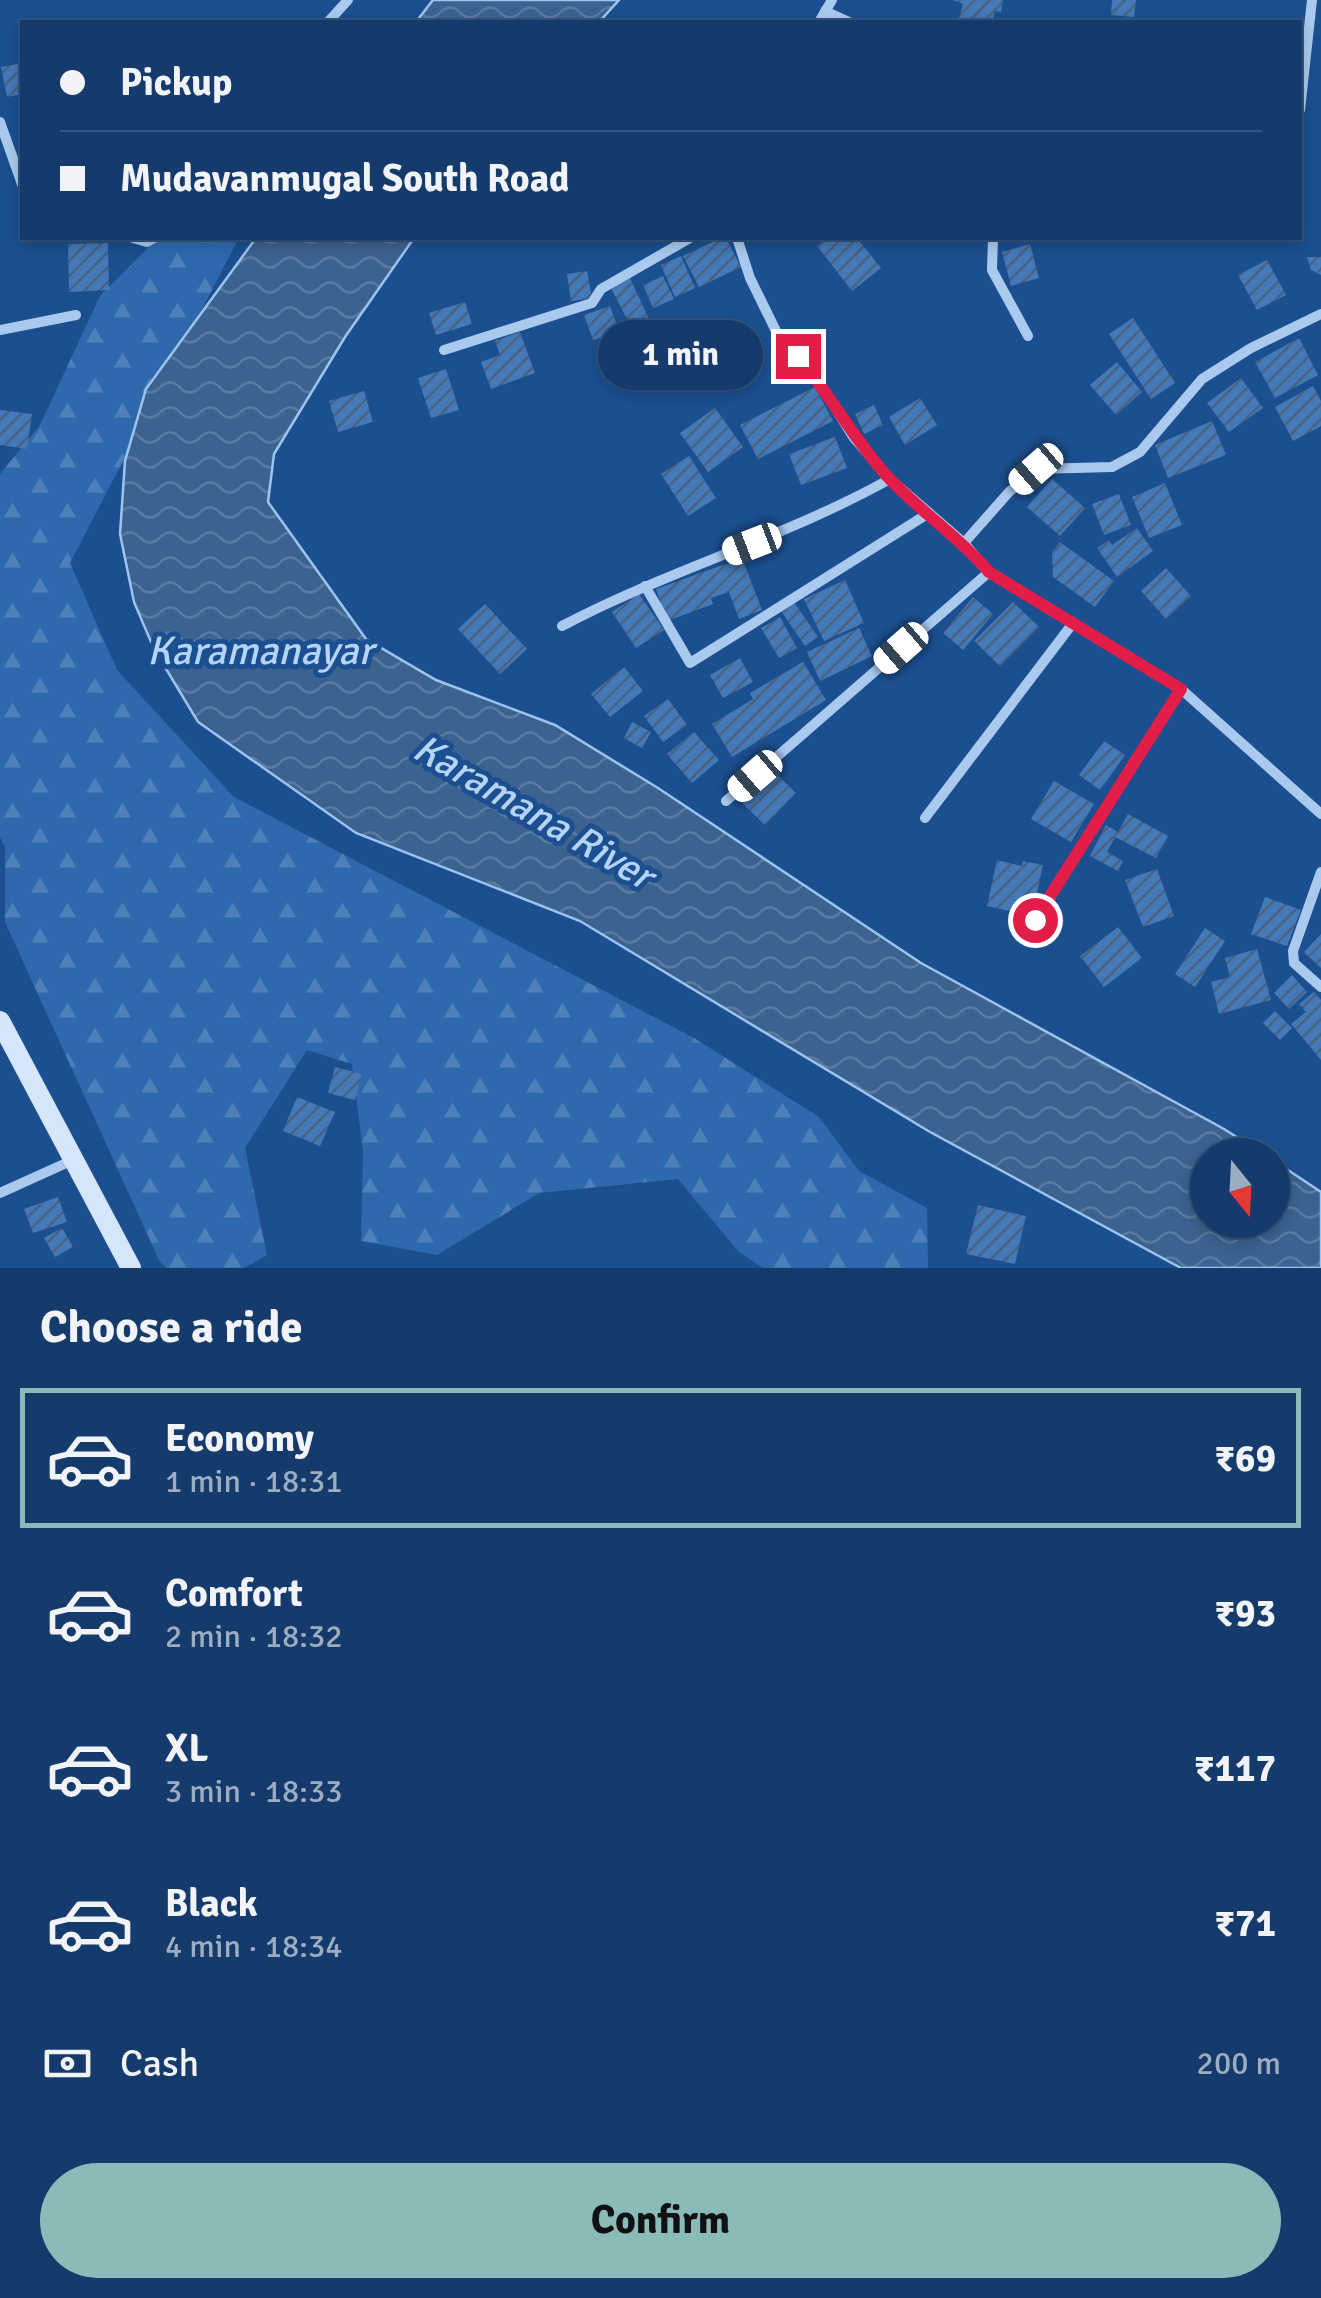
<!DOCTYPE html>
<html lang="en">
<head>
<meta charset="utf-8">
<style>
	:root { --surface:#143b6b; --page:#214673; --text:#f1f3f6; --muted:#9dadc1; --line:#33557e; --accent:#8bbbb9 }
	body { margin:0; font-family:Signika,sans-serif; background:var(--page); color:var(--text); height:100vh; display:flex; flex-direction:column; font-size:38px; white-space:nowrap }
	* { box-sizing:border-box; margin:0 }
	p { font-size:32px; color:var(--muted) }
	.icon { flex:none; width:55px; height:55px; fill:none; stroke:currentColor; stroke-width:2; stroke-linecap:round; stroke-linejoin:round }
	.map { position:relative; height:1268px; overflow:hidden }
	.side { display:flex; flex-direction:column; background:var(--surface); flex:1 }
	.side>* { flex:none }
	.guide { position:absolute; left:20px; top:20px; width:1282px; height:220px; border-radius:0px; box-shadow:0 5px 15px #0003,0 0 0 2px var(--line); display:grid; align-content:center; height:220px; padding:0 40px; background:var(--surface) }
	.needle { width:65px; rotate:162deg }
	.buttons { position:absolute; left:1190px; top:1138px; display:grid; gap:20px }
	.buttons a { display:grid; place-items:center; width:100px; height:100px; border-radius:50%; background:var(--surface); box-shadow:0 5px 15px #0003,0 0 0 2px var(--line); font-size:50px }
	.end { position:absolute; width:45px; height:45px; margin:-22px; border:12px solid #e11d48; background:#fff; box-shadow:0 0 0 5px #fff }
	.from { border-radius:50% }
	.bubble { position:absolute; height:70px; border-radius:35px; background:var(--surface); box-shadow:0 5px 15px #0003,0 0 0 2px var(--line); font-size:32px; font-weight:800; line-height:70px; text-align:center }
	.car { position:absolute; width:30px; height:60px; margin:-30px -15px; border-radius:12px; box-shadow:0 0 8px 2px #0007; background:linear-gradient(#fff 24%,#345 0 40%,#fff 0 76%,#345 0 86%,#fff 0) }
	.guide b { display:flex; align-items:center; gap:35px; height:95px; font-size:38px }
	.guide b+b { border-top:2px solid var(--line) }
	.guide i { width:25px; height:25px; background:var(--text) }
	ul { padding:0; list-style:none }
	li { display:flex; align-items:center; gap:30px; height:140px; margin:0 20px 15px; padding:0 20px; border:5px solid transparent; border-radius:0px }
	li div { flex:1 }
	li b { display:block; font-size:38px }
	li em { font-style:normal; font-weight:800 }
	li.active { border-color:var(--accent) }
	li>.icon { width:90px; height:90px; stroke-width:1.5 }
	h2 { padding:0 40px; font-size:45px; line-height:120px }
	.pay { display:flex; align-items:center; gap:25px; height:110px; padding:0 40px; font-size:38px }
	.pay p { margin-inline-start:auto }
	.action { display:flex; gap:20px; margin-top:auto; padding:20px 40px }
	.action a { flex:1; height:115px; border-radius:60px; background:var(--accent); color:#111; font-size:40px; font-weight:800; line-height:115px; text-align:center }
	.map>svg:first-child { display:block }
	.forest { fill:url(#forest-firs) }
	.water { fill:url(#water-waves); stroke:#9cc4f0; stroke-width:2.5 }
	.building { fill:url(#building-hatch) }
	.lines { fill:none; stroke-linecap:round; stroke-linejoin:round }
	.street { stroke:#a9c9ee; stroke-width:10 }
	.secondary { stroke:#d6e6fa; stroke-width:20 }
	.route { stroke:#e11d48; stroke-width:12 }
	.labels { text-anchor:middle; stroke-width:10; stroke-linejoin:round; paint-order:stroke }
	.water-label { font-size:40px; font-style:italic; fill:#b5d3f5; stroke:#1b4f8f }
</style>
</head>
<body>
<div class="map">
<svg width="1321" height="1268" viewBox="0 0 1321 1268">
	<defs>
		<pattern id="forest-firs" width="22" height="20" patternUnits="userSpaceOnUse" patternTransform="scale(2.5)"><rect width="22" height="20" fill="#2e69ad"/><path d="M5 1l3.5 6h-7zM16 11l3.5 6h-7z" fill="#4d80b9"/></pattern>
		<pattern id="water-waves" width="16" height="10" patternUnits="userSpaceOnUse" patternTransform="scale(2.5)"><rect width="16" height="10" fill="#3c6290"/><path d="M0 5q4-4 8 0t8 0" fill="none" stroke="#597aa1"/></pattern>
		<pattern id="building-hatch" width="6" height="6" patternUnits="userSpaceOnUse" patternTransform="scale(2.5)"><rect width="6" height="6" fill="#4478b7"/><path d="M-1 1l2-2M0 6l6-6M5 7l2-2" fill="none" stroke="#486282"/></pattern>
	</defs>
	<rect width="100%" height="100%" fill="#1b4f8f"/>
	<!-- forest -->
	<path class="forest" d="M158,238H239L70,563L117,670L234,797L694,1038L819,1117L859,1171L927,1208L928,1268H763L739,1252L678,1179L539,1193L437,1255L361,1241L363,1151L352,1064L307,1050L245,1148L267,1255L244,1268H167L160,1262L5,922V847L0,837V474L40,425L100,296Z"/>
	<!-- water -->
	<g class="water">
		<path d="M433,0H619L599,22H416Z"/>
		<path d="M256,238H414L345,337L274,454L268,502L366,639L436,680L555,725L658,788L921,963L1224,1129L1265,1155H1208V1220H1272L1273,1160L1321,1192V1268H1181L930,1132L580,921L356,833L198,722L154,649L134,602L120,534L125,461L146,389Z"/>
	</g>
	<!-- building -->
	<g class="building">
		<path d="M953,0H1003L1001,12L995,11L992,22H958L963,4Z"/>
		<path d="M1112,0H1136L1134,17L1111,15Z"/>
		<path d="M22,63V94L7,97L1,67Z"/>
		<path d="M721,238H726L741,267L699,287L683,256Z"/>
		<path d="M828,238H857L881,268L852,291L817,246Z"/>
		<path d="M108,243L109,290L69,292L68,244Z"/>
		<path d="M1030,244L1039,278L1011,286L1002,252Z"/>
		<path d="M681,256L695,288L675,297L661,265Z"/>
		<path d="M1307,257H1321V275L1311,270Z"/>
		<path d="M1267,260L1286,295L1257,310L1238,275Z"/>
		<path d="M587,271L592,298L571,301L567,274Z"/>
		<path d="M629,276L648,317L630,325L610,286Z"/>
		<path d="M663,276L674,299L653,308L643,285Z"/>
		<path d="M465,302L472,324L436,335L429,313Z"/>
		<path d="M610,306L619,331L593,340L584,315Z"/>
		<path d="M1133,318L1175,383L1151,399L1109,334Z"/>
		<path d="M520,332L535,373L491,389L481,362L500,355L495,341Z"/>
		<path d="M1299,338L1318,375L1275,398L1255,362Z"/>
		<path d="M1117,362L1142,392L1116,415L1090,385Z"/>
		<path d="M446,369L459,410L431,418L418,378Z"/>
		<path d="M1241,378L1263,408L1229,432L1207,403Z"/>
		<path d="M1313,386L1321,401V426L1293,441L1275,407Z"/>
		<path d="M815,387L833,421L758,459L740,425Z"/>
		<path d="M364,391L373,422L338,432L329,401Z"/>
		<path d="M920,398L937,425L905,445L889,417Z"/>
		<path d="M874,405L883,425L864,434L855,414Z"/>
		<path d="M715,408L743,447L708,472L680,433Z"/>
		<path d="M0,410L32,414L27,449L0,445Z"/>
		<path d="M1212,421L1226,455L1168,478L1155,445Z"/>
		<path d="M835,437L847,468L801,485L789,454Z"/>
		<path d="M689,456L716,498L688,516L661,474Z"/>
		<path d="M1052,479L1085,508L1060,536L1027,507Z"/>
		<path d="M1165,483L1182,525L1149,538L1132,497Z"/>
		<path d="M1119,494L1131,525L1104,535L1092,504Z"/>
		<path d="M1137,528L1153,551L1117,577L1097,548L1109,540L1112,545Z"/>
		<path d="M1060,542L1114,581L1095,607L1053,577L1052,552Z"/>
		<path d="M742,558L762,610L739,619L729,592L711,598L713,604L667,621L656,589Z"/>
		<path d="M1166,568L1191,596L1166,619L1141,591Z"/>
		<path d="M845,580L864,623L824,641L804,599Z"/>
		<path d="M639,594L664,630L636,648L612,612Z"/>
		<path d="M973,597L993,614L963,650L943,633Z"/>
		<path d="M794,602L818,637L805,646L781,611Z"/>
		<path d="M1013,602L1039,627L1000,666L974,641Z"/>
		<path d="M485,604L527,649L500,674L458,629Z"/>
		<path d="M780,617L797,648L779,658L761,628Z"/>
		<path d="M859,628L872,656L820,681L807,652Z"/>
		<path d="M740,658L753,682L723,698L710,675Z"/>
		<path d="M803,662L826,700L732,757L712,724L753,699L750,693Z"/>
		<path d="M624,667L643,691L610,717L591,694Z"/>
		<path d="M668,699L687,725L663,742L644,716Z"/>
		<path d="M632,722L651,732L642,748L624,738Z"/>
		<path d="M694,732L719,760L692,783L667,754Z"/>
		<path d="M1104,741L1125,755L1100,790L1079,775Z"/>
		<path d="M771,769L796,793L765,825L740,801Z"/>
		<path d="M1054,781L1094,804L1071,842L1031,819Z"/>
		<path d="M1128,814L1168,836L1156,858L1115,837L1107,852L1123,861L1118,871L1090,856L1106,825L1118,832Z"/>
		<path d="M997,860L1022,866L1023,861L1043,865L1032,916L987,906Z"/>
		<path d="M1157,869L1174,916L1143,927L1125,880Z"/>
		<path d="M1265,897L1301,910L1287,946L1251,934Z"/>
		<path d="M1118,927L1142,958L1104,987L1080,956Z"/>
		<path d="M1205,928L1225,941L1195,987L1175,974Z"/>
		<path d="M1321,934V968L1304,952Z"/>
		<path d="M1257,949L1271,1000L1219,1014L1211,982L1230,977L1225,958Z"/>
		<path d="M1292,975L1307,992L1289,1009L1274,993Z"/>
		<path d="M1314,992L1321,1000V1060L1291,1024L1306,1012L1299,1004Z"/>
		<path d="M1275,1011L1292,1028L1280,1040L1263,1023Z"/>
		<path d="M335,1067L362,1074L355,1100L328,1093Z"/>
		<path d="M297,1097L335,1112L320,1146L283,1131Z"/>
		<path d="M58,1197L67,1222L33,1233L24,1209Z"/>
		<path d="M978,1205L1026,1216L1015,1264L966,1254Z"/>
		<path d="M62,1228L73,1247L55,1257L44,1238Z"/>
	</g>
	<g class="lines">
		<!-- street -->
		<g class="street">
			<path d="M825,11L849,22"/>
			<path d="M328,22L348,0"/>
			<path d="M819,22L832,0"/>
			<path d="M1300,110L1312,0"/>
			<path d="M0,122L22,184"/>
			<path d="M133,238L147,242L154,238"/>
			<path d="M737,238L750,278L776,331L819,382L854,438L890,479L964,543L989,572L1181,689L1321,814"/>
			<path d="M993,238L992,270L1028,336"/>
			<path d="M0,330L76,315"/>
			<path d="M444,350L592,303L601,289L690,238"/>
			<path d="M964,543L1009,492L1036,469L1112,467L1140,452L1202,379L1251,348L1321,314"/>
			<path d="M645,586L690,663L929,513"/>
			<path d="M562,626C668,570 784,538 890,479"/>
			<path d="M726,801L989,572"/>
			<path d="M925,818L1073,623"/>
			<path d="M1321,872L1293,951L1294,963L1321,987"/>
			<path d="M1035,921L1181,689"/>
			<path d="M0,1193L73,1160"/>
		</g>
		<!-- secondary -->
		<path class="secondary" d="M0,1021L131,1268"/>
	</g>
	<g class="lines">
		<!-- route -->
		<path class="route" d="M798,356C830,395 853,438 886,475C918,510 958,536 989,572L1181,689L1035,920"/>
	</g>
	<g class="labels">
		<!-- water labels -->
		<g class="water-label">
			<text x="260" y="664">Karamanayar</text>
			<text transform="translate(534 811) rotate(30)" y="14">Karamana River</text>
		</g>
	</g>
</svg>
<div class="buttons">
<a><svg class="needle" viewBox="-14 -14 28 28"><path d="M0-13l5 13h-10z" fill="#e53935"/><path d="M0 13l5-13h-10z" fill="#9dadc1"/></svg></a>
</div>
<i class="end from" style="left:1035px;top:920px"></i>
<i class="end" style="left:798px;top:356px"></i>
<div class="bubble" style="left:598px;top:320px;width:165px">1 min</div>
<i class="car" style="left:1036px;top:469px;rotate:229deg"></i>
<i class="car" style="left:752px;top:544px;rotate:249deg"></i>
<i class="car" style="left:901px;top:648px;rotate:229deg"></i>
<i class="car" style="left:755px;top:776px;rotate:229deg"></i>
<div class="guide">
<b><i class="from"></i>Pickup</b>
<b><i></i>Mudavanmugal South Road</b>
</div>
</div>
<section class="side">
<h2>Choose a ride</h2>
<ul>
<li class="active"><svg class="icon" aria-label="car" viewBox="0 0 24 24"><path d="M5 17H2v-5l4-1 3-4h7l3 4 3 1v5h-3M9 17h6M6 11h13"/><circle cx="7" cy="17" r="2"/><circle cx="17" cy="17" r="2"/></svg><div><b>Economy</b><p>1 min · 18:31</p></div><em>₹69</em></li>
<li><svg class="icon" aria-label="car" viewBox="0 0 24 24"><path d="M5 17H2v-5l4-1 3-4h7l3 4 3 1v5h-3M9 17h6M6 11h13"/><circle cx="7" cy="17" r="2"/><circle cx="17" cy="17" r="2"/></svg><div><b>Comfort</b><p>2 min · 18:32</p></div><em>₹93</em></li>
<li><svg class="icon" aria-label="car" viewBox="0 0 24 24"><path d="M5 17H2v-5l4-1 3-4h7l3 4 3 1v5h-3M9 17h6M6 11h13"/><circle cx="7" cy="17" r="2"/><circle cx="17" cy="17" r="2"/></svg><div><b>XL</b><p>3 min · 18:33</p></div><em>₹117</em></li>
<li><svg class="icon" aria-label="car" viewBox="0 0 24 24"><path d="M5 17H2v-5l4-1 3-4h7l3 4 3 1v5h-3M9 17h6M6 11h13"/><circle cx="7" cy="17" r="2"/><circle cx="17" cy="17" r="2"/></svg><div><b>Black</b><p>4 min · 18:34</p></div><em>₹71</em></li>
</ul>
<div class="pay"><svg class="icon" aria-label="cash" viewBox="0 0 24 24"><path d="M3 7h18v10H3z"/><circle cx="12" cy="12" r="2"/></svg>Cash<p>200 m</p></div>
<div class="action"><a>Confirm</a></div>
</section>
</body>
</html>
